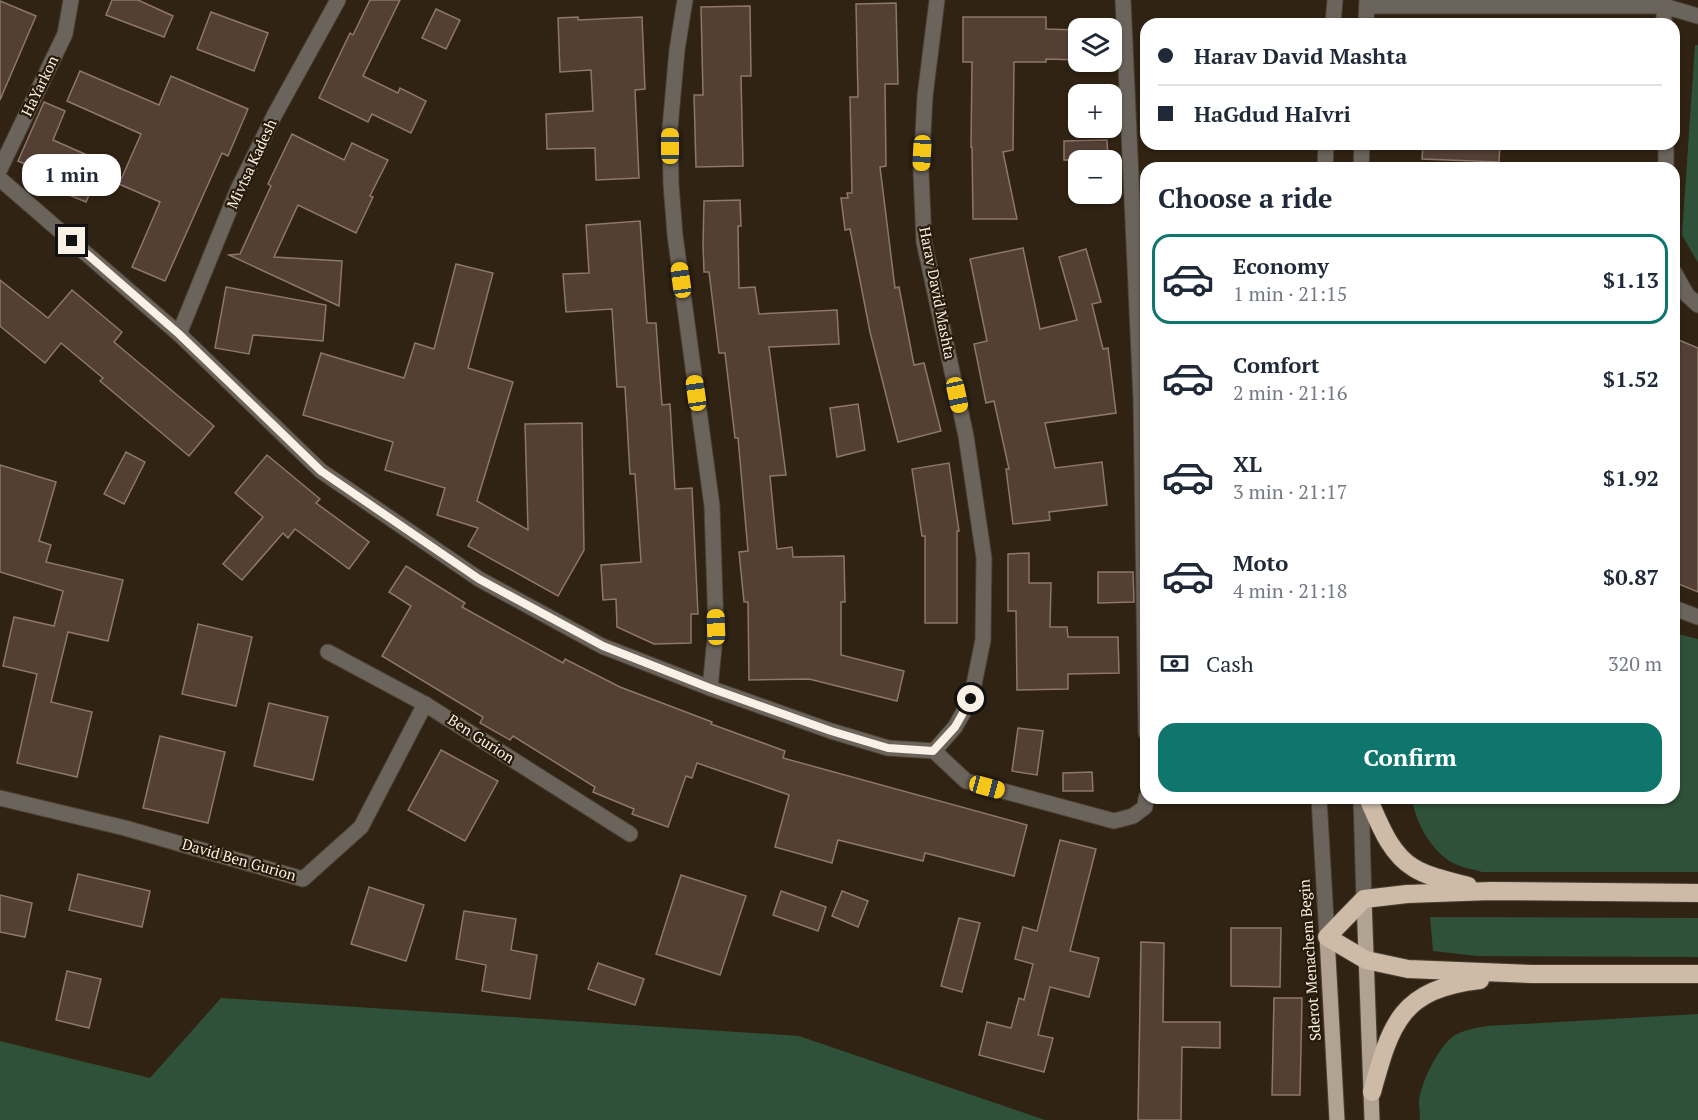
<!DOCTYPE html>
<html lang="en">
<head>
<meta charset="utf-8">
<style>
	:root { --surface:#fff; --page:#f2f2f3; --text:#1f2937; --muted:#747a83; --line:#e0e1e3; --accent:#0f766e }
	body { margin:0; font-family:"PT Serif",serif; background:var(--page); color:var(--text); height:100vh; display:flex; flex-direction:column; font-size:22px; white-space:nowrap }
	* { box-sizing:border-box; margin:0 }
	p { font-size:20px; color:var(--muted) }
	.icon { flex:none; width:33px; height:33px; fill:none; stroke:currentColor; stroke-width:2; stroke-linecap:round; stroke-linejoin:round }
	.map { position:relative; flex:1; overflow:hidden }
	.drawer { position:absolute; left:1140px; top:162px; width:540px; height:642px; display:flex; flex-direction:column; background:var(--surface); border-radius:18px; box-shadow:0 2px 4px #0004 }
	.drawer>* { flex:none }
	.banner { position:absolute; left:1140px; top:18px; width:540px; height:132px; border-radius:18px; box-shadow:0 2px 4px #0004; display:grid; align-content:center; height:132px; padding:0 18px; background:var(--surface) }
	.buttons { position:absolute; left:1068px; top:18px; display:grid; gap:12px }
	.buttons a { display:grid; place-items:center; width:54px; height:54px; border-radius:12px; background:var(--surface); box-shadow:0 2px 4px #0004; font-size:30px }
	.end { position:absolute; width:27px; height:27px; margin:-14px; border:8px solid #f9f0e6; background:#111; box-shadow:0 0 0 3px #111 }
	.from { border-radius:50% }
	.bubble { position:absolute; height:42px; border-radius:18px; background:var(--surface); box-shadow:0 2px 4px #0004; font-size:20px; font-weight:700; line-height:42px; text-align:center }
	.car { position:absolute; width:18px; height:36px; margin:-18px -9px; border-radius:8px; box-shadow:0 0 4px 2px #0007; background:linear-gradient(#f5c518 24%,#345 0 40%,#f5c518 0 76%,#345 0 86%,#f5c518 0) }
	.banner b { display:flex; align-items:center; gap:21px; height:57px; font-size:22px }
	.banner b+b { border-top:2px solid var(--line) }
	.banner i { width:15px; height:15px; background:var(--text) }
	ul { padding:0; list-style:none }
	li { display:flex; align-items:center; gap:18px; height:90px; margin:0 12px 9px; padding:0 6px; border:3px solid transparent; border-radius:18px }
	li div { flex:1 }
	li b { display:block; font-size:22px }
	li em { font-style:normal; font-weight:700 }
	li.selected { border-color:var(--accent) }
	li>.icon { width:54px; height:54px; stroke-width:1.5 }
	h2 { padding:0 18px; font-size:27px; line-height:72px }
	.pay { display:flex; align-items:center; gap:15px; height:66px; padding:0 18px; font-size:22px }
	.pay p { margin-inline-start:auto }
	.action { display:flex; gap:12px; margin-top:auto; padding:12px 18px }
	.action a { flex:1; height:69px; border-radius:18px; background:var(--accent); color:#fff; font-size:24px; font-weight:700; line-height:69px; text-align:center }
	.map>svg:first-child { display:block }
	.green { fill:#2f5039 }
	.building { fill:#543f35; stroke:#8e766b; stroke-width:1.5 }
	.lines { fill:none; stroke-linecap:round; stroke-linejoin:round }
	.minor-casing { stroke:#4c4031; stroke-width:17 }
	.major-casing { stroke:#4c4031; stroke-width:17 }
	.highway-casing { stroke:#4c4031; stroke-width:20 }
	.minor { stroke:#6b645c; stroke-width:15 }
	.major { stroke:#b1a292; stroke-width:15 }
	.highway { stroke:#cdbaa7; stroke-width:18 }
	.route { stroke:#f9f0e6; stroke-width:8 }
	.labels { text-anchor:middle; stroke-width:4.5; stroke-linejoin:round; paint-order:stroke }
	.street-label { font-size:15px; fill:#f9f0e6; stroke:#261a09 }
</style>
</head>
<body>
<div class="map">
<svg width="1698" height="1120" viewBox="0 0 1698 1120">
	<rect width="100%" height="100%" fill="#302313"/>
	<!-- green -->
	<g class="green">
		<path d="M1695,45H1698V263L1682,235Z"/>
		<path d="M1674,633L1698,639V872H1482C1473,869 1463,868 1455,864C1432,853 1415,822 1412,798H1674Z"/>
		<path d="M1430,917L1698,918V957L1477,956L1433,951Z"/>
		<path d="M221,998L799,1036L1045,1120H0V1041L150,1078Z"/>
		<path d="M1698,1014V1120H1420C1420,1114 1419,1107 1419,1101C1421,1083 1437,1050 1451,1038C1461,1030 1476,1028 1487,1026Z"/>
	</g>
	<!-- building -->
	<g class="building">
		<path d="M112,0H138L173,16L164,37L106,15Z"/>
		<path d="M370,0H400L363,76L398,93L400,88L426,101L411,133L372,114L368,122L319,98L350,33L353,35Z"/>
		<path d="M0,1L36,16L0,100Z"/>
		<path d="M896,3L898,84H885L886,166L880,167L895,288L899,287L914,365L924,363L941,431L898,442L870,332L850,229L845,230L841,198H848L847,193H852L850,97H858L856,4Z"/>
		<path d="M750,6L751,76H741L743,166L696,167L694,95H703L701,7Z"/>
		<path d="M436,9L460,20L446,49L422,38Z"/>
		<path d="M211,12L268,33L254,71L197,49Z"/>
		<path d="M578,17V20L642,17L645,89L635,90L639,178L596,180L595,148L547,149L546,114L593,111L591,70L560,72L558,18Z"/>
		<path d="M963,17H1046V29L1078,30V60L1046,59V62H1014L1013,150L1003,152L1017,219H973L972,147H971L972,62H963Z"/>
		<path d="M80,71L159,105L171,76L248,109L228,156L222,153L165,281L132,267L160,202L119,184L141,134L67,101Z"/>
		<path d="M44,102L65,111L53,140L103,162L86,202L57,190L62,180L18,161Z"/>
		<path d="M292,134L344,160L352,143L388,160L370,196L373,197L356,233L298,205L274,257L342,261L339,306L229,255L240,254L271,186L268,184Z"/>
		<path d="M1107,140L1108,160H1064V141Z"/>
		<path d="M1423,144H1500L1499,162L1422,159Z"/>
		<path d="M740,200L741,226H738L739,288L755,287L759,314L837,310L839,344L769,347L786,475L770,476L777,549L792,547L793,557L844,556L845,602H841V655L904,671L897,701L809,679L749,680L748,602H744L739,552L748,551L738,438H735L725,353H719L709,272H704L703,244L704,201Z"/>
		<path d="M640,221L647,323H656L662,405L670,404L675,489L692,488L698,614H691V643L654,644L617,627L616,599L603,600L601,565L641,562L635,474H630L625,387H617L612,309L566,312L563,274L589,273L586,225Z"/>
		<path d="M1023,248L1040,329L1077,320L1059,257L1086,249L1101,302L1092,304L1103,349L1108,348L1116,413L1045,423L1055,468L1102,462L1107,505L1049,512L1050,520L1013,524L1006,469H1009L994,401L986,403L974,344L987,341L970,259Z"/>
		<path d="M456,264L493,273L468,368L513,382L477,501L528,530L525,424L582,423L584,550L558,596L468,546L478,528L437,515L445,488L385,470L393,442L303,415L321,353L404,378L415,343L434,349Z"/>
		<path d="M0,280L48,318L72,290L122,332L114,342L214,426L189,456L100,381L103,378L61,343L45,363L0,326Z"/>
		<path d="M226,287L326,305L323,341L253,335L249,354L215,348Z"/>
		<path d="M1674,338L1698,348V592L1674,582Z"/>
		<path d="M858,404L865,450L837,457L830,408Z"/>
		<path d="M126,452L145,462L124,504L104,494Z"/>
		<path d="M267,455L320,499L316,503L369,542L349,569L295,529L288,538L283,533L242,580L223,564L263,517L235,493Z"/>
		<path d="M949,463L959,531H957V623H925V536H922L912,469Z"/>
		<path d="M0,465L56,482L39,541L51,545L46,562L123,580L108,641L68,632L51,702L92,712L77,777L17,763L37,674L3,666L14,617L54,626L63,591L0,572Z"/>
		<path d="M1029,553V583H1051L1050,627H1067L1068,637H1118L1119,673L1068,674V689L1017,690L1016,611H1008V554Z"/>
		<path d="M406,566L465,603L462,607L563,663L565,659L620,687L712,722L711,724L785,751L783,758L1027,825L1014,876L925,853L923,861L838,840L832,863L775,847L789,795L697,763L692,778L686,776L668,827L632,814L634,809L593,792L595,787L513,736L510,740L480,723L483,717L382,656L411,606L389,592Z"/>
		<path d="M1098,572H1133L1134,602L1098,603Z"/>
		<path d="M198,624L252,637L236,706L182,694Z"/>
		<path d="M269,703L328,717L313,780L254,766Z"/>
		<path d="M1018,728L1043,731L1037,775L1012,771Z"/>
		<path d="M160,736L225,752L208,823L143,808Z"/>
		<path d="M441,750L498,781L465,841L408,810Z"/>
		<path d="M1092,772L1093,791H1063V773Z"/>
		<path d="M1060,840L1096,849L1070,951L1099,958L1089,997L1050,987L1038,1035L1053,1038L1044,1072L979,1055L987,1022L1011,1028L1019,998L1024,1000L1033,964L1015,959L1023,927L1037,931Z"/>
		<path d="M78,874L150,891L142,927L69,910Z"/>
		<path d="M681,875L746,896L720,975L656,954Z"/>
		<path d="M369,887L424,905L406,961L351,944Z"/>
		<path d="M781,891L826,907L818,931L773,915Z"/>
		<path d="M842,891L868,901L858,927L832,916Z"/>
		<path d="M0,895L32,903L25,937L0,932Z"/>
		<path d="M464,911L516,919L511,950L537,955L530,999L482,991L486,965L456,959Z"/>
		<path d="M959,918L980,923L962,992L941,986Z"/>
		<path d="M1231,928H1281L1280,987L1231,986Z"/>
		<path d="M1141,942L1164,943L1163,1022H1220V1048L1182,1047L1181,1120H1138Z"/>
		<path d="M598,963L644,979L635,1005L588,989Z"/>
		<path d="M67,971L101,979L89,1028L56,1020Z"/>
		<path d="M1274,998H1302L1300,1095H1272Z"/>
	</g>
	<g class="lines">
		<!-- minor casing -->
		<g class="minor-casing">
			<g id="minor">
				<path d="M685,0L677,50L670,128L671,184L675,235L712,506L716,628L710,688"/>
				<path d="M1123,0L1141,399L1146,733"/>
				<path d="M1664,0V24"/>
				<path d="M1367,6H1664L1698,16"/>
				<path d="M1333,24L1335,0"/>
				<path d="M1366,24L1367,0"/>
				<path d="M1666,144V168"/>
				<path d="M1325,168L1326,144"/>
				<path d="M1361,168L1362,144"/>
				<path d="M0,169L65,34L71,0"/>
				<path d="M0,179L179,334L321,471L479,579L602,646L710,688L831,731L888,748L934,751"/>
				<path d="M1674,272L1687,295L1698,305"/>
				<path d="M179,334L238,189L275,114L338,0"/>
				<path d="M1674,608L1698,617"/>
				<path d="M328,652L425,704L630,834"/>
				<path d="M934,751L955,727L971,699L983,640L984,558L966,436L924,242L921,172L925,96L937,0"/>
				<path d="M934,751L966,781L1114,821L1133,816L1145,807L1146,798"/>
				<path d="M0,798L125,828L303,879L361,827L425,704"/>
				<path d="M1319,798L1327,937"/>
				<path d="M1361,798L1364,899"/>
			</g>
		</g>
		<!-- major casing -->
		<g class="major-casing">
			<g id="major">
				<path d="M1364,899L1372,1120"/>
				<path d="M1327,937L1337,1120"/>
			</g>
		</g>
		<!-- highway casing -->
		<g class="highway-casing">
			<g id="highway">
				<path d="M1368,798C1379,823 1390,854 1414,868C1430,878 1451,881 1468,886"/>
				<path d="M1698,893L1491,891L1407,894L1364,899L1327,937L1366,960L1408,969L1532,974H1698"/>
				<path d="M1372,1092C1391,1023 1401,989 1480,980"/>
			</g>
		</g>
		<!-- minor -->
		<use href="#minor" class="minor"/>
		<!-- major -->
		<use href="#major" class="major"/>
		<!-- highway -->
		<use href="#highway" class="highway"/>
	</g>
	<g class="lines">
		<!-- route -->
		<path class="route" d="M72,241L179,334L321,471L479,579L603,646L710,688L831,731L888,748L933,751L955,727L971,699"/>
	</g>
	<g class="labels">
		<!-- street labels -->
		<g class="street-label">
			<text transform="translate(40 86) rotate(-64)" y="5">HaYarkon</text>
			<text transform="translate(252 164) rotate(-65)" y="5">Mivtsa Kadesh</text>
			<text transform="translate(937 293) rotate(79)" y="5">Harav David Mashta</text>
			<text transform="translate(481 739) rotate(33)" y="5">Ben Gurion</text>
			<text transform="translate(239 860) rotate(16)" y="5">David Ben Gurion</text>
			<text transform="translate(1310 960) rotate(-94)" y="5">Sderot Menachem Begin</text>
		</g>
	</g>
</svg>
<div class="buttons">
<a><svg class="icon" aria-label="layers" viewBox="0 0 24 24"><path d="M12 4l9 5-9 5-9-5zM3 14l9 5 9-5"/></svg></a>
<a>+</a>
<a>−</a>
</div>
<i class="end from" style="left:971px;top:699px"></i>
<i class="end" style="left:72px;top:241px"></i>
<div class="bubble" style="left:22px;top:154px;width:99px">1 min</div>
<i class="car" style="left:670px;top:146px;rotate:0deg"></i>
<i class="car" style="left:922px;top:153px;rotate:183deg"></i>
<i class="car" style="left:681px;top:280px;rotate:352deg"></i>
<i class="car" style="left:696px;top:393px;rotate:352deg"></i>
<i class="car" style="left:957px;top:395px;rotate:168deg"></i>
<i class="car" style="left:716px;top:627px;rotate:358deg"></i>
<i class="car" style="left:987px;top:787px;rotate:105deg"></i>
<div class="banner">
<b><i class="from"></i>Harav David Mashta</b>
<b><i></i>HaGdud HaIvri</b>
</div>
<section class="drawer">
<h2>Choose a ride</h2>
<ul>
<li class="selected"><svg class="icon" aria-label="car" viewBox="0 0 24 24"><path d="M5 17H2v-5l4-1 3-4h7l3 4 3 1v5h-3M9 17h6M6 11h13"/><circle cx="7" cy="17" r="2"/><circle cx="17" cy="17" r="2"/></svg><div><b>Economy</b><p>1 min · 21:15</p></div><em>$1.13</em></li>
<li><svg class="icon" aria-label="car" viewBox="0 0 24 24"><path d="M5 17H2v-5l4-1 3-4h7l3 4 3 1v5h-3M9 17h6M6 11h13"/><circle cx="7" cy="17" r="2"/><circle cx="17" cy="17" r="2"/></svg><div><b>Comfort</b><p>2 min · 21:16</p></div><em>$1.52</em></li>
<li><svg class="icon" aria-label="car" viewBox="0 0 24 24"><path d="M5 17H2v-5l4-1 3-4h7l3 4 3 1v5h-3M9 17h6M6 11h13"/><circle cx="7" cy="17" r="2"/><circle cx="17" cy="17" r="2"/></svg><div><b>XL</b><p>3 min · 21:17</p></div><em>$1.92</em></li>
<li><svg class="icon" aria-label="car" viewBox="0 0 24 24"><path d="M5 17H2v-5l4-1 3-4h7l3 4 3 1v5h-3M9 17h6M6 11h13"/><circle cx="7" cy="17" r="2"/><circle cx="17" cy="17" r="2"/></svg><div><b>Moto</b><p>4 min · 21:18</p></div><em>$0.87</em></li>
</ul>
<div class="pay"><svg class="icon" aria-label="cash" viewBox="0 0 24 24"><path d="M3 7h18v10H3z"/><circle cx="12" cy="12" r="2"/></svg>Cash<p>320 m</p></div>
<div class="action"><a>Confirm</a></div>
</section>
</div>
</body>
</html>
